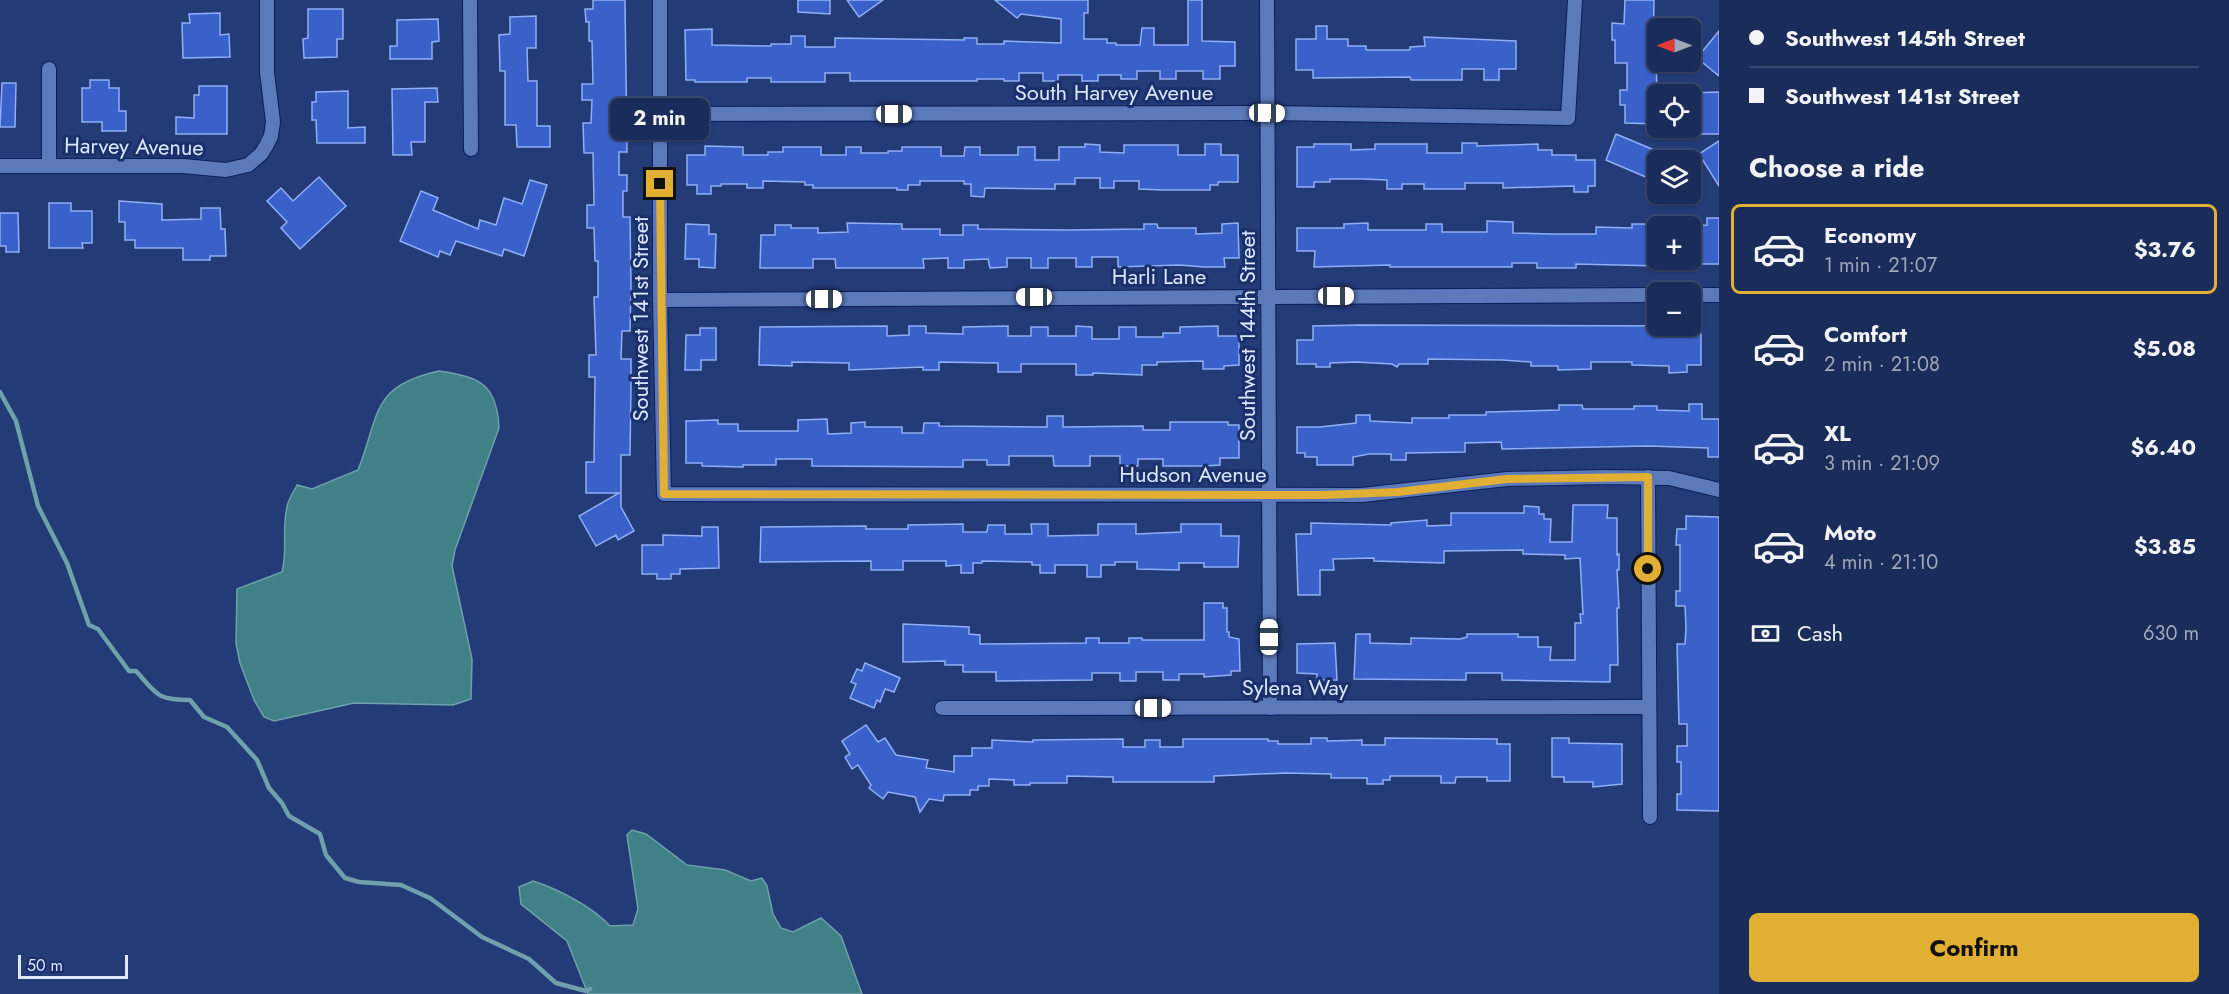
<!DOCTYPE html>
<html lang="en">
<head>
<meta charset="utf-8">
<style>
	:root { --surface:#1a2c59; --page:#273862; --text:#f1f3f6; --muted:#9fa7ba; --line:#38486f; --accent:#e1af34 }
	body { margin:0; font-family:Jost,sans-serif; background:var(--page); color:var(--text); height:100vh; display:flex; flex-direction:column; font-size:22px; white-space:nowrap }
	* { box-sizing:border-box; margin:0 }
	p { font-size:20px; color:var(--muted) }
	.icon { flex:none; width:33px; height:33px; fill:none; stroke:currentColor; stroke-width:2; stroke-linecap:round; stroke-linejoin:round }
	.map { position:relative; flex:1; overflow:hidden }
	.drawer { display:flex; flex-direction:column; background:var(--surface); width:510px }
	.drawer>* { flex:none }
	.hud { display:grid; align-content:center; height:132px; padding:0 30px; background:var(--surface) }
	.needle { width:39px; rotate:270deg }
	.tools { position:absolute; left:1647px; top:18px; display:grid; gap:12px }
	.tools a { display:grid; place-items:center; width:54px; height:54px; border-radius:9px; background:var(--surface); box-shadow:0 2px 4px #0004,0 0 0 2px var(--line); font-size:30px }
	.scale { position:absolute; left:18px; bottom:15px; width:110px; box-sizing:border-box; padding-left:6px; border:3px solid #dce7fd; border-top:0; font-size:16px; line-height:21px; white-space:nowrap; color:#dce7fd; -webkit-text-stroke:4px #19306a; paint-order:stroke }
	.end { position:absolute; width:27px; height:27px; margin:-14px; border:8px solid #e1af34; background:#111; box-shadow:0 0 0 3px #111 }
	.from { border-radius:50% }
	.bubble { position:absolute; height:42px; border-radius:9px; background:var(--surface); box-shadow:0 2px 4px #0004,0 0 0 2px var(--line); font-size:20px; font-weight:700; line-height:42px; text-align:center }
	.car { position:absolute; width:18px; height:36px; margin:-18px -9px; border-radius:8px; box-shadow:0 0 4px 2px #0007; background:linear-gradient(#fff 24%,#345 0 40%,#fff 0 76%,#345 0 86%,#fff 0) }
	.hud b { display:flex; align-items:center; gap:21px; height:57px; font-size:22px }
	.hud b+b { border-top:2px solid var(--line) }
	.hud i { width:15px; height:15px; background:var(--text) }
	ul { padding:0; list-style:none }
	li { display:flex; align-items:center; gap:18px; height:90px; margin:0 12px 9px; padding:0 18px; border:3px solid transparent; border-radius:9px }
	li div { flex:1 }
	li b { display:block; font-size:22px }
	li em { font-style:normal; font-weight:700 }
	li.selected { border-color:var(--accent) }
	li>.icon { width:54px; height:54px; stroke-width:1.5 }
	h2 { padding:0 30px; font-size:27px; line-height:72px }
	.pay { display:flex; align-items:center; gap:15px; height:66px; padding:0 30px; font-size:22px }
	.pay p { margin-inline-start:auto }
	.button { display:flex; gap:12px; margin-top:auto; padding:12px 30px }
	.button a { flex:1; height:69px; border-radius:9px; background:var(--accent); color:#111; font-size:24px; font-weight:700; line-height:69px; text-align:center }
	main { display:flex; flex:1; min-height:0 }
	.map>svg:first-child { display:block }
	.water { fill:#408188; stroke:#6fa0ab; stroke-width:1.5 }
	.lines { fill:none; stroke-linecap:round; stroke-linejoin:round }
	.stream { stroke:#6fa0ab; stroke-width:4.5 }
	.building { fill:#3961c9; stroke:#90aff5; stroke-width:1.5 }
	.street-casing { stroke:#0b1f59; stroke-width:16 }
	.street { stroke:#5c79ba; stroke-width:14 }
	.route { stroke:#e1af34; stroke-width:8 }
	.labels { text-anchor:middle; stroke-width:6; stroke-linejoin:round; paint-order:stroke }
	.street-label { font-size:22px; fill:#dce7fd; stroke:#19306a }
</style>
</head>
<body>
<main>
<div class="map">
<svg width="1719" height="994" viewBox="0 0 1719 994">
	<rect width="100%" height="100%" fill="#233b77"/>
	<!-- water -->
	<g class="water">
		<path d="M439,371C480,377 497,384 499,428L455,550L452,566L472,659L471,699L453,705L354,703L274,721L264,717L254,700L240,663L236,643L237,589L282,572C288,550 281,526 288,503C290,497 294,491 297,485L312,489L358,470C380,415 370,386 439,371Z"/>
		<path d="M632,830L646,834L687,865L725,870L751,881L762,878L767,886L773,914L781,928L793,932L821,918L841,936L862,994H588L567,941L521,904L519,887L533,881C558,889 593,907 610,926L633,925L638,909L627,835Z"/>
	</g>
	<g class="lines">
		<!-- stream -->
		<path class="stream" d="M0,392L16,421L38,506L67,563L89,625L98,629L129,671H136C157,694 156,700 190,700L204,717L227,727L257,760L269,788L282,803L289,816L320,834L326,855L345,878L359,882L401,885L430,898L482,937L529,959L556,983L586,991L590,989"/>
	</g>
	<!-- building -->
	<g class="building">
		<path d="M593,0H625L627,152H619V175H627V191H623V217H630L631,288L630,331H622L621,359H631V385L630,455H621V507L634,531L618,540L616,535L596,546L579,516L619,493H586V462H594L595,377H589V355H596L594,297H598V261H595L594,228H587V205H594L593,153H584L583,123H591L592,100H582V84H593L592,41H589V22H586L585,9H593Z"/>
		<path d="M798,0H830V14L798,12Z"/>
		<path d="M847,0H883L859,17Z"/>
		<path d="M995,0H1088V13H1084V39H1107V43H1116V45H1140L1142,28H1154V45H1188V0H1202V41L1235,42V66H1220V79H1203V71H1176V79H1160V71H1137V79H1121V75H1098V81H1082V75H1058V81H1043V73H1019V81H1004V79H977V81H850V73H825V82H771V78H747V82H695V80H686L685,30L712,29V45L771,46V44H791V36H805V47H835V38L964,40V38H977V44H1004V41L1061,43V19L1021,14L1017,18Z"/>
		<path d="M1625,0H1654L1653,58L1656,59L1658,124L1625,123V105H1620V90H1627V63H1615V40H1612V23L1624,24Z"/>
		<path d="M308,9H343V39H337V57L304,58L303,39L308,38Z"/>
		<path d="M220,13V35L229,34L230,57L183,58L182,23H190L189,14Z"/>
		<path d="M536,16V48H527L528,81H537V126H550V147H517L516,125H505V71H500L499,35L510,34V17Z"/>
		<path d="M438,19L439,41L432,42V59H390V46H397V20Z"/>
		<path d="M1316,26H1327V39H1348V46H1366V50H1410V47L1425,46L1424,37L1516,41V69H1499V80H1484V69H1462V80H1411L1410,77L1313,78V70H1296V39H1316Z"/>
		<path d="M1719,31V76L1697,58Z"/>
		<path d="M90,80H109V88H119V111H126V131H102V122H82V88H90Z"/>
		<path d="M2,83H16L15,127H0Z"/>
		<path d="M199,86H227V134H176V117L194,118V95H199Z"/>
		<path d="M437,88L438,102H425V142H411L412,155H393L392,89Z"/>
		<path d="M348,91V128L365,127V143H317L316,120H312V102H316V92Z"/>
		<path d="M1719,92V134H1690V93Z"/>
		<path d="M1616,134L1659,152L1648,178L1606,160Z"/>
		<path d="M1719,141V186L1699,154Z"/>
		<path d="M1462,143H1477V146L1538,144V150H1552V155H1576V160H1595V186H1588V192H1574V186L1503,188V183H1465V189H1424V184H1402V189H1387V180L1363,179H1330V182H1314V187H1297V147H1314V144H1351V150L1375,149V144H1427V153H1462Z"/>
		<path d="M1085,144L1100,145V152L1124,153V145H1178V155H1205V144H1221V155H1238V182H1218V185H1210V190H1162L1139,189V181H1114V188H1100V178H1075V184H1055V189L985,188L984,197L971,196V184H964V181H920V185H908V190H897V188H813V185H805V182L763,181V188H747V184H721V186H711V194H697V185H687V155H705V146L743,147V155H768V152H783V147H821V155H846V147H861V153H888V151H902V147H941V156H964L965,147H980V155H1018V147H1035V160H1059V147H1085Z"/>
		<path d="M319,177L346,206L300,249L281,228L287,222L267,201L281,188L293,201Z"/>
		<path d="M530,180L547,185L524,256L504,249L502,256L456,241L450,255L440,251L438,257L400,241L421,191L438,198L433,210L478,229L480,220L496,225L504,198L522,204Z"/>
		<path d="M119,201L162,204V220L201,219V208H220L221,229H225L226,256H210V260H183V248H135V240H125V222H119Z"/>
		<path d="M49,203H71V211H92V243H82L83,248H49Z"/>
		<path d="M0,213H18L19,252H6V246H0Z"/>
		<path d="M1707,218H1719V264H1690V226L1707,225Z"/>
		<path d="M1487,221L1513,222V233L1553,234H1596V227L1632,228V224H1658V266L1576,264V268H1537V263H1512V267H1390V265L1314,267L1315,251H1297V228H1344V224L1368,223V230H1426V224H1442V232H1487Z"/>
		<path d="M847,223L902,224V229H940V235H963V225H978V229L1069,230L1144,229V224H1157L1158,228H1196V234L1222,233V224L1238,223L1239,258H1224L1225,267H1204L1180,265L1118,267V257H1092V267H1076V258H1048V268H1031V258H1007V267L990,268L988,259L964,260V268H948V258L923,259L924,268H836L835,259H813V268H760L761,235H775V225H791V228H818V233L848,232Z"/>
		<path d="M686,224L709,225V234H716L715,268L699,267V259H685Z"/>
		<path d="M1359,325L1686,326V335L1701,334V365H1687V372L1669,373V366L1632,365V362H1591V369L1558,370V366H1531V362L1503,360L1428,359V364H1399L1397,367L1392,364L1356,362L1330,363V367H1316V364H1297V340H1313V326Z"/>
		<path d="M887,326V336L909,335V326H926V333L963,334V327L1008,326V336H1031V327H1048V336H1076V326L1092,327V339H1119V327H1136V337H1163V333H1180V327L1218,326V336H1239V365L1224,366V369H1203V361L1157,362V365H1142V375L1093,373V375H1076V364H1021V372H998V363L939,362V370H923V367L849,370V363L792,362V366L759,365L760,327Z"/>
		<path d="M700,328H716V360H701V370H685L686,335H700Z"/>
		<path d="M1689,404H1702V419H1719V457H1708V448L1648,446L1502,449L1501,442L1465,443V452L1406,453V460H1391V454H1369L1353,457V465H1317V457H1305V453H1297V427H1320L1356,423V415H1370V421L1412,423V418H1449V415H1486V412L1559,410V405H1582L1583,409H1634V406H1657V410L1689,411Z"/>
		<path d="M1047,416H1063V427L1143,426V430H1170V422H1228V425H1239V458H1220V465L1203,466H1163V459H1138V466H1120V456H1090V466H1054L1053,456H1009V465H987V460H963V467L812,466V459H776V465H743V467L702,466V463H686V421L718,420V424H738V431H798V420L827,419L828,434L851,433V423L865,422V427H902V433H923L924,423H939V426L1047,427Z"/>
		<path d="M1573,505H1608L1607,518H1617V555L1619,554V570H1617L1619,608H1617L1618,665H1610V682L1502,680V673H1466V680L1354,679L1356,634H1370V643L1411,644V638L1460,639L1467,637V634H1518V637H1538V647H1551L1550,660H1575V623H1581L1580,614H1583L1580,558L1565,559V555L1523,554V550L1444,551V563L1374,561V558L1333,559L1334,570H1320V595H1298L1296,534H1311V523L1391,525V523L1427,520V526L1451,525V513H1524V506L1539,507V514H1544V519H1551L1550,542H1572Z"/>
		<path d="M1686,516L1719,517V811L1677,810V794H1681V762H1677V746H1687V724H1679L1677,644H1685L1686,628L1685,606H1676V591H1680V545H1676L1677,529H1686Z"/>
		<path d="M963,524V532H987L988,525H1005V534H1032L1031,524H1048V536L1098,535V524H1136V534L1181,532V524H1221V536H1239L1238,567H1204V563H1179V570L1137,569V562H1115V565H1101V577H1087V565H1055V573H1040V565H1032V562L982,561V563H973V573H961V565L946,566V561H903V570H871V561L760,562L761,527L866,526V529H908V525Z"/>
		<path d="M702,527H718L719,568L680,569V574H671V579H657V574H642V545H663V535L702,536Z"/>
		<path d="M1204,603H1223V608H1227V632H1229V637L1239,639L1240,671H1231V675L1204,677V674H1179V680H1163V672H1136V681H1120V673H1092V680L996,681V672H963V665H945V661L903,662V624L969,627V634L980,635V644L1086,643V638H1099V643H1129V638H1142V640H1204Z"/>
		<path d="M1335,643L1337,680H1317V674L1297,673V644Z"/>
		<path d="M865,663L900,678L894,692L885,689L880,702L877,700L874,708L850,698L856,684L851,682L857,669L862,671Z"/>
		<path d="M866,725L878,742L885,738L896,755L928,760L926,768L954,772V756H972V748H992V740L1033,742V740L1123,739V747H1145V740H1160V747H1183V739H1268V741H1278V744H1311V738H1327V741L1362,740V745H1385V738L1497,739V744H1510V781H1487V777H1456L1455,783H1441V776H1390V780H1383V784H1367V778H1331V774L1285,773L1214,776V782H1113V777L1067,776V783H1030V785H1014V780L989,779V786H978V790H970V795H944L943,801L929,799L920,812L915,797L888,792L883,799L869,788L871,785L858,765L852,769L845,757L850,754L842,741Z"/>
		<path d="M1552,738H1569V743L1622,744V784L1593,787V782H1564V777H1552Z"/>
	</g>
	<g class="lines">
		<!-- street casing -->
		<g class="street-casing">
			<g id="street">
				<path d="M470,0L471,149"/>
				<path d="M660,0V300L664,494L1362,495L1507,479L1605,477L1669,478L1719,490"/>
				<path d="M1267,0L1270,708"/>
				<path d="M49,69V166"/>
				<path d="M660,114L1267,113L1568,118L1575,0"/>
				<path d="M0,166H183L226,170L248,165L261,154L266,146L271,136L273,122L267,72V0"/>
				<path d="M1690,295H1719"/>
				<path d="M660,300L1658,295"/>
				<path d="M1648,477L1650,817"/>
				<path d="M942,708L1649,707"/>
			</g>
		</g>
		<!-- street -->
		<use href="#street" class="street"/>
	</g>
	<g class="lines">
		<!-- route -->
		<path class="route" d="M660,184L664,494L1321,495L1398,492L1507,479L1648,477V569"/>
	</g>
	<g class="labels">
		<!-- street labels -->
		<g class="street-label">
			<text x="1114" y="100">South Harvey Avenue</text>
			<text transform="translate(134 146) rotate(1)" y="8">Harvey Avenue</text>
			<text x="1159" y="284">Harli Lane</text>
			<text transform="translate(640 319) rotate(-90)" y="8">Southwest 141st Street</text>
			<text transform="translate(1247 336) rotate(-90)" y="8">Southwest 144th Street</text>
			<text x="1193" y="482">Hudson Avenue</text>
			<text x="1295" y="695">Sylena Way</text>
		</g>
	</g>
</svg>
<div class="tools">
<a><svg class="needle" viewBox="-14 -14 28 28"><path d="M0-13l5 13h-10z" fill="#e53935"/><path d="M0 13l5-13h-10z" fill="#9fa7ba"/></svg></a>
<a><svg class="icon" aria-label="locate" viewBox="0 0 24 24"><circle cx="12" cy="12" r="6"/><path d="M12 2v4M12 18v4M2 12h4M18 12h4"/></svg></a>
<a><svg class="icon" aria-label="layers" viewBox="0 0 24 24"><path d="M12 4l9 5-9 5-9-5zM3 14l9 5 9-5"/></svg></a>
<a>+</a>
<a>−</a>
</div>
<div class="scale">50 m</div>
<i class="end from" style="left:1648px;top:569px"></i>
<i class="end" style="left:660px;top:184px"></i>
<div class="bubble" style="left:610px;top:98px;width:99px">2 min</div>
<i class="car" style="left:1267px;top:113px;rotate:91deg"></i>
<i class="car" style="left:894px;top:114px;rotate:90deg"></i>
<i class="car" style="left:1336px;top:296px;rotate:90deg"></i>
<i class="car" style="left:1034px;top:297px;rotate:270deg"></i>
<i class="car" style="left:824px;top:299px;rotate:90deg"></i>
<i class="car" style="left:1269px;top:637px;rotate:0deg"></i>
<i class="car" style="left:1153px;top:708px;rotate:90deg"></i>
</div>
<section class="drawer">
<div class="hud">
<b><i class="from"></i>Southwest 145th Street</b>
<b><i></i>Southwest 141st Street</b>
</div>
<h2>Choose a ride</h2>
<ul>
<li class="selected"><svg class="icon" aria-label="car" viewBox="0 0 24 24"><path d="M5 17H2v-5l4-1 3-4h7l3 4 3 1v5h-3M9 17h6M6 11h13"/><circle cx="7" cy="17" r="2"/><circle cx="17" cy="17" r="2"/></svg><div><b>Economy</b><p>1 min · 21:07</p></div><em>$3.76</em></li>
<li><svg class="icon" aria-label="car" viewBox="0 0 24 24"><path d="M5 17H2v-5l4-1 3-4h7l3 4 3 1v5h-3M9 17h6M6 11h13"/><circle cx="7" cy="17" r="2"/><circle cx="17" cy="17" r="2"/></svg><div><b>Comfort</b><p>2 min · 21:08</p></div><em>$5.08</em></li>
<li><svg class="icon" aria-label="car" viewBox="0 0 24 24"><path d="M5 17H2v-5l4-1 3-4h7l3 4 3 1v5h-3M9 17h6M6 11h13"/><circle cx="7" cy="17" r="2"/><circle cx="17" cy="17" r="2"/></svg><div><b>XL</b><p>3 min · 21:09</p></div><em>$6.40</em></li>
<li><svg class="icon" aria-label="car" viewBox="0 0 24 24"><path d="M5 17H2v-5l4-1 3-4h7l3 4 3 1v5h-3M9 17h6M6 11h13"/><circle cx="7" cy="17" r="2"/><circle cx="17" cy="17" r="2"/></svg><div><b>Moto</b><p>4 min · 21:10</p></div><em>$3.85</em></li>
</ul>
<div class="pay"><svg class="icon" aria-label="cash" viewBox="0 0 24 24"><path d="M3 7h18v10H3z"/><circle cx="12" cy="12" r="2"/></svg>Cash<p>630 m</p></div>
<div class="button"><a>Confirm</a></div>
</section>
</main>
</body>
</html>
